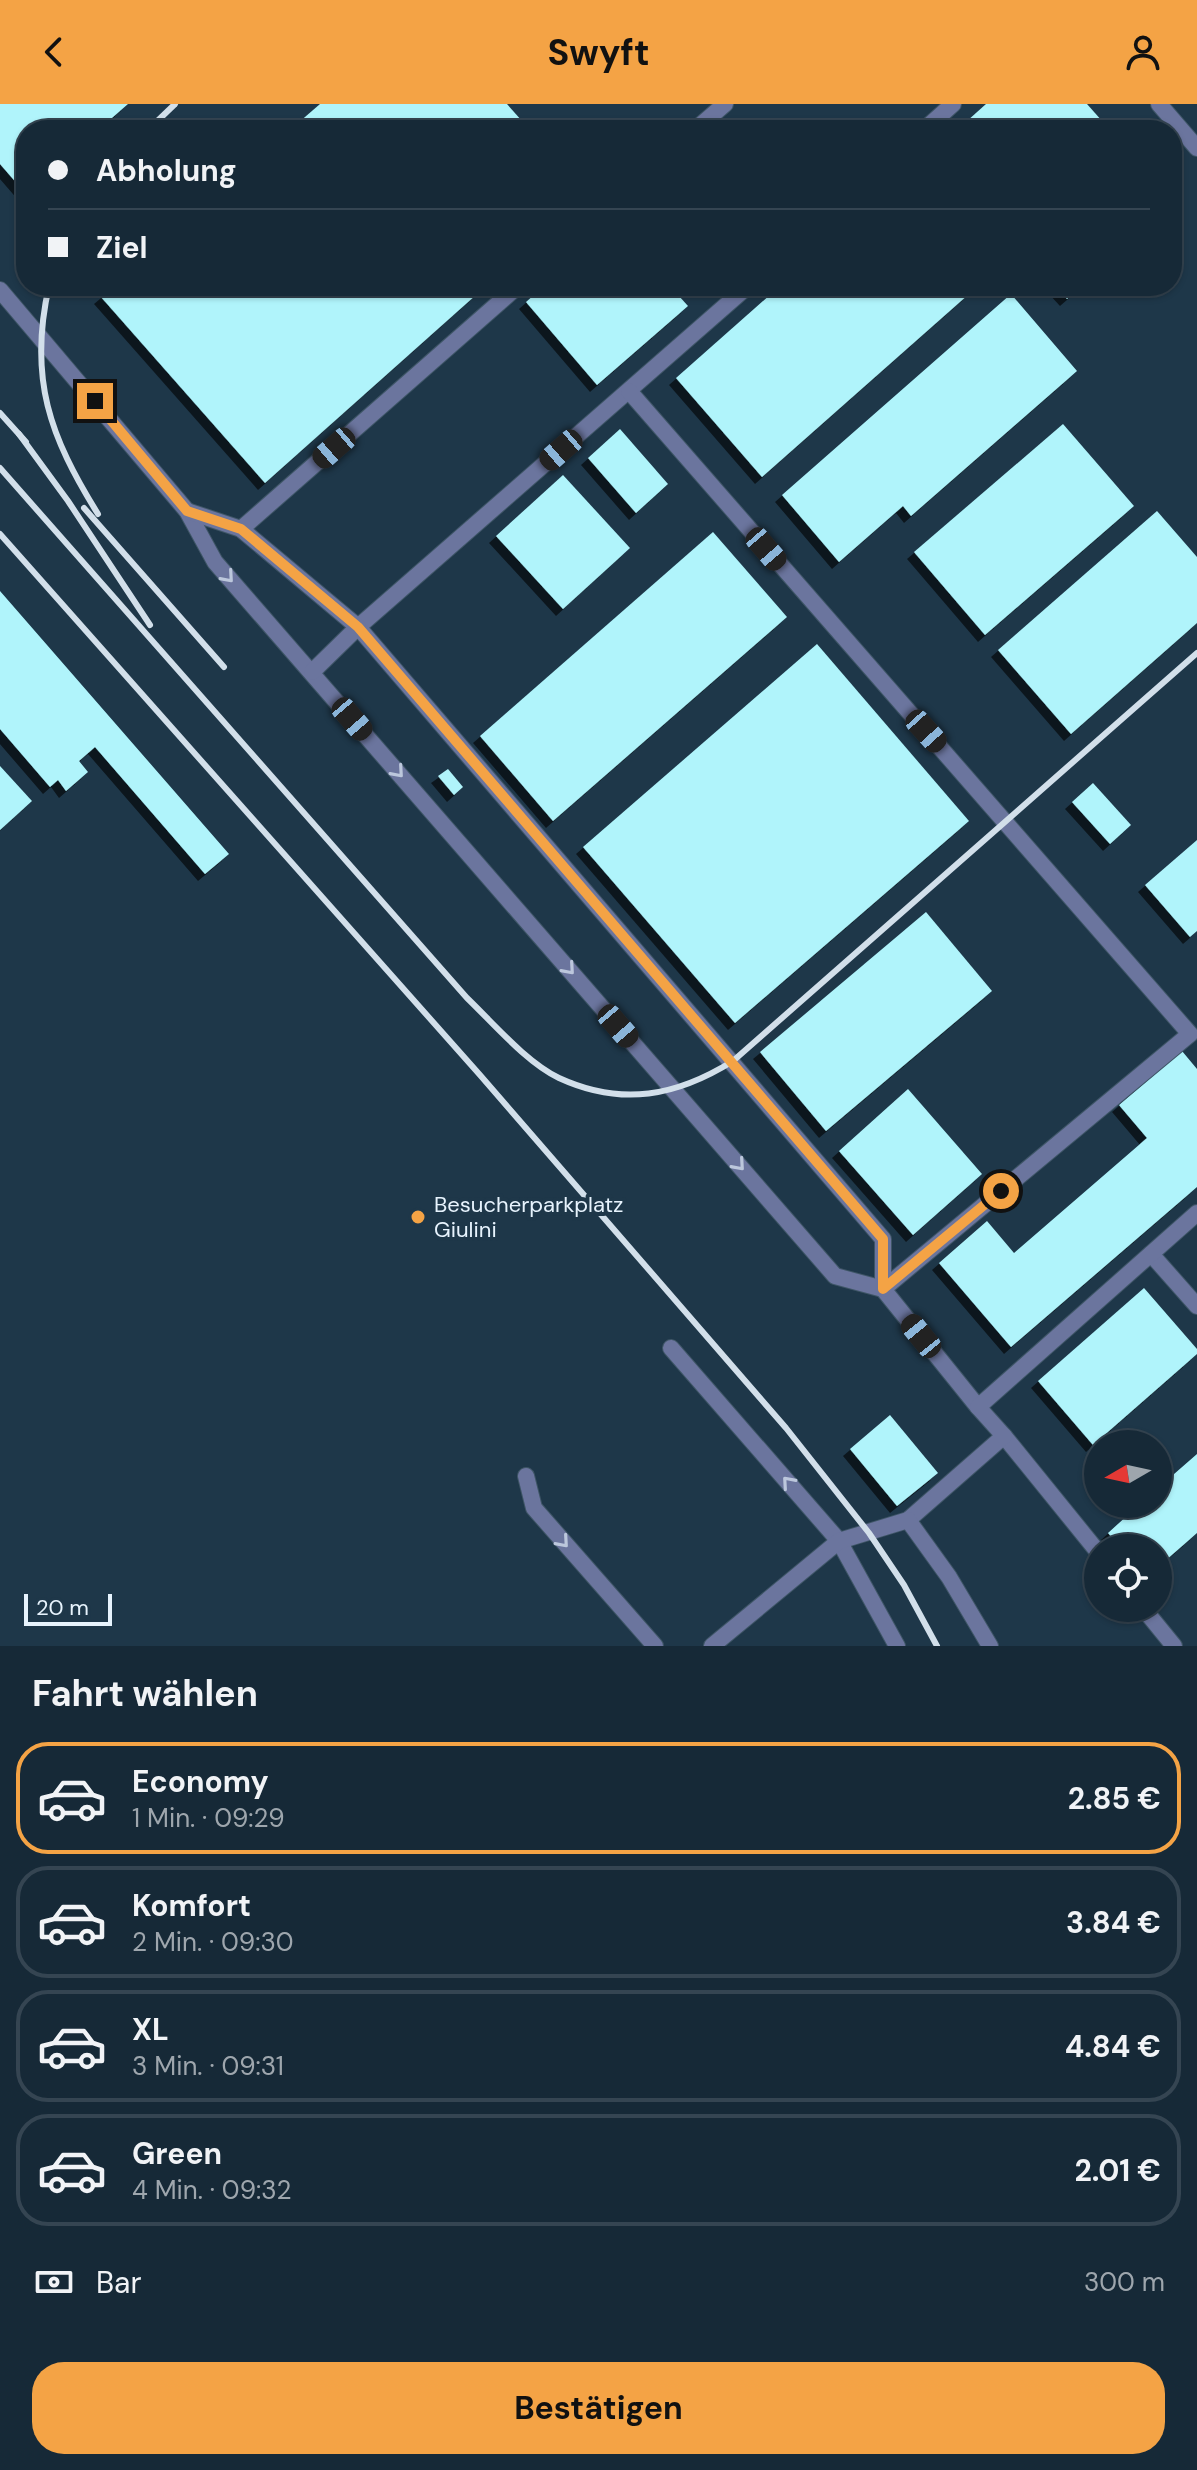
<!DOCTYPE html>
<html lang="de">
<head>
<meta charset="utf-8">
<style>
	:root { --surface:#162937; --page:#233542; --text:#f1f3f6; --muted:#9ea6ad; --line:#354552; --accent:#f4a345 }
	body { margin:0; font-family:"DM Sans",sans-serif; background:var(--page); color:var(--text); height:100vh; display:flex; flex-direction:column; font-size:30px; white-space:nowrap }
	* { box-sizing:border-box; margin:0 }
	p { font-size:26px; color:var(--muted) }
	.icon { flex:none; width:44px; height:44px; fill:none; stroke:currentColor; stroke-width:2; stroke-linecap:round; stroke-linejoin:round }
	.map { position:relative; height:1542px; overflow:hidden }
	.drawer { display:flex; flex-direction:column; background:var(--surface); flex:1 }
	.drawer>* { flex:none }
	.banner { position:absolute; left:16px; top:16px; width:1166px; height:176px; border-radius:32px; box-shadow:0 2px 6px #0004,0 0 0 2px var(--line); display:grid; align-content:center; height:176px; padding:0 32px; background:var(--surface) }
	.needle { width:52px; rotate:261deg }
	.fabs { position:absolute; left:1084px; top:1326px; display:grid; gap:16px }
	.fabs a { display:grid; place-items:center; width:88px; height:88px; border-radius:50%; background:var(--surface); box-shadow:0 2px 6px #0004,0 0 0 2px var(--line); font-size:40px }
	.scale { position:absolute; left:24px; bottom:20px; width:88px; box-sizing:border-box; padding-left:8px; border:4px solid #e7f3fd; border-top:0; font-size:22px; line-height:28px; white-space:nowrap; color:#e7f3fd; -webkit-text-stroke:6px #1e3749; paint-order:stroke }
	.end { position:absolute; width:36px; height:36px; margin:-18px; border:10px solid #f4a345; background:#111; box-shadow:0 0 0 4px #111 }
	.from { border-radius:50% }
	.car { position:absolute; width:24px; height:48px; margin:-24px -12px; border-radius:10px; box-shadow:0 0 6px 2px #0007; background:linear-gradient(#222 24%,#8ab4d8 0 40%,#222 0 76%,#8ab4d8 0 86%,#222 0) }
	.banner b { display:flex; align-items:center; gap:28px; height:76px; font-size:30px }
	.banner b+b { border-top:2px solid var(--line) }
	.banner i { width:20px; height:20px; background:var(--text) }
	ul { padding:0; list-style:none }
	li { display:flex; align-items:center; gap:24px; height:112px; margin:0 16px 12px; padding:0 16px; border:4px solid var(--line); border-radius:32px }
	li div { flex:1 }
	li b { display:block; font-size:30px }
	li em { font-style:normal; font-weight:700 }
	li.current { border-color:var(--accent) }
	li>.icon { width:72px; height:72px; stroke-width:1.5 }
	h2 { padding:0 32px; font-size:36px; line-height:96px }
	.pay { display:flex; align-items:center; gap:20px; height:88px; padding:0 32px; font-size:30px }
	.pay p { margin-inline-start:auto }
	.cta { display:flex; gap:16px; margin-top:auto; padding:16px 32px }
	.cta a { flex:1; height:92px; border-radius:32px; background:var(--accent); color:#111; font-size:32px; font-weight:700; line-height:92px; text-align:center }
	header { display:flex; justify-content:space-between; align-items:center; height:104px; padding:0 32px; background:var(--accent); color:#111; font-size:36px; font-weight:700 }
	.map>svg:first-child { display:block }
	.building { fill:#b0f4fb; filter:url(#shadow) }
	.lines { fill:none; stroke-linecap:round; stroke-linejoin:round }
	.lane-casing { stroke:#3e5566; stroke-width:18 }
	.street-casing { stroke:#3e5566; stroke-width:18 }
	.lane { stroke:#6b759e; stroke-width:16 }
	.street { stroke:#6b759e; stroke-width:16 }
	.rail { stroke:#d2dfea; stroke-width:6 }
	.oneway { stroke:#bcc7dc }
	.route { stroke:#f4a345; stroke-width:10 }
	.poi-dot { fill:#f4a345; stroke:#1e3749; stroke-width:3 }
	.labels { text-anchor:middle; stroke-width:8; stroke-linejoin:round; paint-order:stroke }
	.poi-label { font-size:22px; fill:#e7f3fd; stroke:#1e3749; text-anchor:start }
</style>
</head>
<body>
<header><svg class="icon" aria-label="back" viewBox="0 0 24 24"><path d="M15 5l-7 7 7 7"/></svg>Swyft<svg class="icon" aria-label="person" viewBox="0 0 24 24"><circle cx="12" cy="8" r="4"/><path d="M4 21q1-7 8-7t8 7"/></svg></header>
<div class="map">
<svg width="1197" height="1542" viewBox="0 0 1197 1542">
	<defs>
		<filter id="shadow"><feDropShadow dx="-7" dy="7" stdDeviation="0" flood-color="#0009"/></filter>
	</defs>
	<rect width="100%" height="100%" fill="#1e3749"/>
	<!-- building -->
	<g class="building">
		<path d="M0,0H128L98,26H26V90L0,60Z"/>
		<path d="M320,0H507L530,26H290Z"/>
		<path d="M986,0H1087L1110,26H957Z"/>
		<path d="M114,182H486L265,379L101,193Z"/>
		<path d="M544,182H670L688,202L597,281L526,198Z"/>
		<path d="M780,182H978L762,373L676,274Z"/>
		<path d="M1055,182H1082L1067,195Z"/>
		<path d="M1011,190L1077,267L911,412L903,402L839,458L782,391Z"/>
		<path d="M1063,320L1134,402L985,531L914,448Z"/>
		<path d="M620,325L668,380L636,409L588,354Z"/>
		<path d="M563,371L630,444L563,505L496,432Z"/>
		<path d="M1157,407L1197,453V519L1071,630L998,546Z"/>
		<path d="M713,428L787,513L553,717L480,632Z"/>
		<path d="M0,487L229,750L205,770L95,643L79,657L88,668L66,687L58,676L50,683L0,625Z"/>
		<path d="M817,540L969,717L735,919L583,743Z"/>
		<path d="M0,662L32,697L0,726Z"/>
		<path d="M448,665L463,683L454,691L438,672Z"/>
		<path d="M1093,679L1131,721L1110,740L1072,698Z"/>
		<path d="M1197,736V827L1190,833L1145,781Z"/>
		<path d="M926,808L992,887L826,1027L760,948Z"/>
		<path d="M1182,947L1197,965V1083L1011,1243L939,1159L987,1117L1014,1149L1147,1034L1119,1001Z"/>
		<path d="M908,985L982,1070L913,1131L839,1047Z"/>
		<path d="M1144,1184L1197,1245V1250L1093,1341L1038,1277Z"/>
		<path d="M890,1311L938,1369L897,1402L850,1345Z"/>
		<path d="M1197,1350V1429L1158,1463V1444H1121L1108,1429L1140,1400H1158V1384Z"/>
	</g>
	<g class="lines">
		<!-- lane casing -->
		<g class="lane-casing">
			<g id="lane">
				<path d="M1159,0L1197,44"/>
				<path d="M695,26L725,0"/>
				<path d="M924,26L953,0"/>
				<path d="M748,182L358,523L883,1135V1185L978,1303"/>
				<path d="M0,186L187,407L215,458L835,1172L883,1185L1190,930L629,287"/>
				<path d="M187,407L241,425L358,523L312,568"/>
				<path d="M241,425L518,182"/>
				<path d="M1151,1150L1197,1202"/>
				<path d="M671,1244L839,1437L897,1542"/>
				<path d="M1004,1332L1098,1448"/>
				<path d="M526,1372L534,1404L655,1542"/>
				<path d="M908,1416L1004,1332L978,1303L1197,1109"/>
				<path d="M1143,1504L1174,1542"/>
			</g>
		</g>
		<!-- street casing -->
		<g class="street-casing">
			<path id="street" d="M712,1542L839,1437L908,1416L949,1473L990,1542"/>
		</g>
		<!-- lane -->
		<use href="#lane" class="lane"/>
		<!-- street -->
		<use href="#street" class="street"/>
		<!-- rail -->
		<g class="rail">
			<path d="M148,26L175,0"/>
			<path d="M49,182C28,274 50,333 98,410"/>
			<path d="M0,309L26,338"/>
			<path d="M19,330L68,397L150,521"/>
			<path d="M0,364L467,894C494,920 526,958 559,974C622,1003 677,992 733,957L1197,549"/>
			<path d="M84,404L224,563"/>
			<path d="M0,430L480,971L786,1324L869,1429L904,1481L937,1542"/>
		</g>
	</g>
	<!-- one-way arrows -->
	<defs><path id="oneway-chevron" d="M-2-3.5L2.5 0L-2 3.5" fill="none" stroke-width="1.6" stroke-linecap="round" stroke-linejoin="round" transform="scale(2)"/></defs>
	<g class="oneway">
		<use href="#oneway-chevron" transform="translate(228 473) rotate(49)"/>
		<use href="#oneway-chevron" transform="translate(398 668) rotate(49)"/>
		<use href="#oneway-chevron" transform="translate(569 865) rotate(49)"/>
		<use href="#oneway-chevron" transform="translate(739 1061) rotate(49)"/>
		<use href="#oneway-chevron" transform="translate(788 1378) rotate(-131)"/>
		<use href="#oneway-chevron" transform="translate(563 1438) rotate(49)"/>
	</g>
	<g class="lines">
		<!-- route -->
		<path class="route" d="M95,297L187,407L241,425L358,523L883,1135V1185L1001,1087"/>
	</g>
	<!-- markers -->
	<circle class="poi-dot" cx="418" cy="1113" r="8"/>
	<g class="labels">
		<!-- poi labels -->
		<g class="poi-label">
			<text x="434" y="1108">Besucherparkplatz<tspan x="434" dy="25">Giulini</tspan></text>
		</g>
	</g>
</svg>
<div class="fabs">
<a><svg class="needle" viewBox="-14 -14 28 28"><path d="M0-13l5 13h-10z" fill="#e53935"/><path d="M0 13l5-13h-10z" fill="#9ea6ad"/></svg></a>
<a><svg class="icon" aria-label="locate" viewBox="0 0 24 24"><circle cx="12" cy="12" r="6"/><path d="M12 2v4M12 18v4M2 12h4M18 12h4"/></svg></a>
</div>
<div class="scale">20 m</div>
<i class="end from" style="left:1001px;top:1087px"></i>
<i class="end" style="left:95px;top:297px"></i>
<i class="car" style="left:334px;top:344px;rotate:229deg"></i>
<i class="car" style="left:561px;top:346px;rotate:229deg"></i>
<i class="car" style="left:766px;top:445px;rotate:139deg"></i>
<i class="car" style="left:352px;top:615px;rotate:139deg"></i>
<i class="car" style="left:926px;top:627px;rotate:138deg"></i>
<i class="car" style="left:618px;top:922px;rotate:139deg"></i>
<i class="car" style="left:921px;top:1232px;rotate:321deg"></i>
<div class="banner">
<b><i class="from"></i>Abholung</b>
<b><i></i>Ziel</b>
</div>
</div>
<section class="drawer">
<h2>Fahrt wählen</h2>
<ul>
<li class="current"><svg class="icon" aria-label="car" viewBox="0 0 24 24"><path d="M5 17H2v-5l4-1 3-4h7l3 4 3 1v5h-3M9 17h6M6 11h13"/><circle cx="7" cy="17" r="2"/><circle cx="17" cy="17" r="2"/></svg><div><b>Economy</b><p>1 Min. · 09:29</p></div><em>2.85 €</em></li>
<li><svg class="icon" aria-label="car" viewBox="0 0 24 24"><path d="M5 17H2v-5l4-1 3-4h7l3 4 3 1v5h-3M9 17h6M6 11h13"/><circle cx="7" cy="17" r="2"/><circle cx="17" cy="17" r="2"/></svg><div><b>Komfort</b><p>2 Min. · 09:30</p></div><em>3.84 €</em></li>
<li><svg class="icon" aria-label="car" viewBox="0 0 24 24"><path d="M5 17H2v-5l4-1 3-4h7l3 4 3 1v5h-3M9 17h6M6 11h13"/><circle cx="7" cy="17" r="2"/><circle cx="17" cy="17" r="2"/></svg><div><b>XL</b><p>3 Min. · 09:31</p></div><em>4.84 €</em></li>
<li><svg class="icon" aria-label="car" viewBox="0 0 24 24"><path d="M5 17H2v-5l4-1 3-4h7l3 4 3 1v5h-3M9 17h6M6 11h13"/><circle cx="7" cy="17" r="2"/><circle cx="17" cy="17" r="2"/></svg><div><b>Green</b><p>4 Min. · 09:32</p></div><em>2.01 €</em></li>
</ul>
<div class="pay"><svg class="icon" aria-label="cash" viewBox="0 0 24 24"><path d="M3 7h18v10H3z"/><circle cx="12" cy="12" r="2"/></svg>Bar<p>300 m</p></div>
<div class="cta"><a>Bestätigen</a></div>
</section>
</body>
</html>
